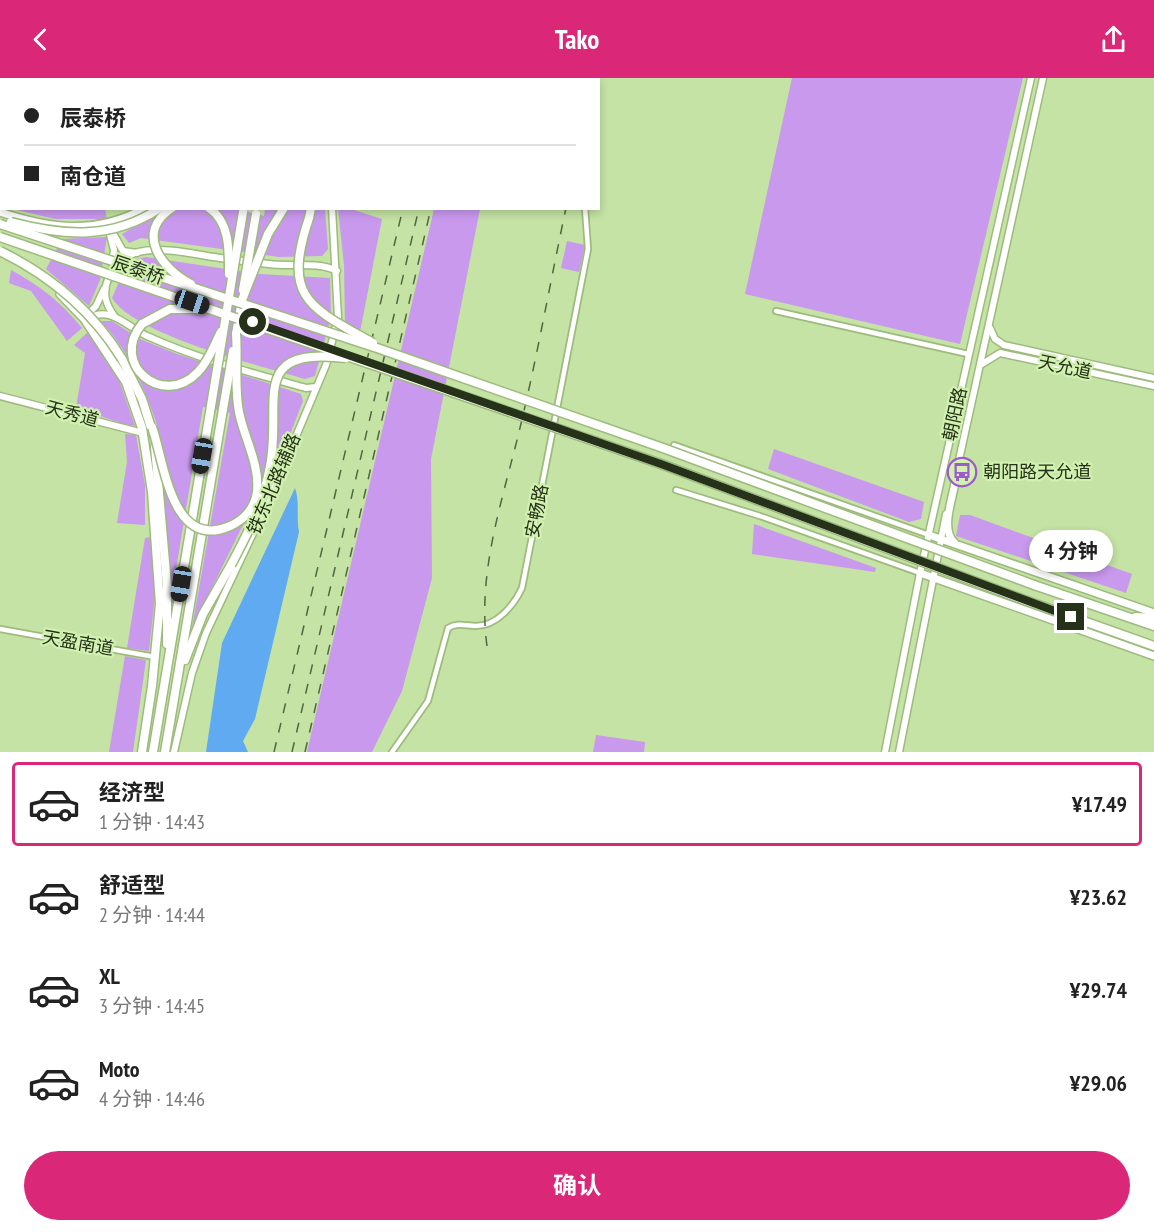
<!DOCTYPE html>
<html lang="zh">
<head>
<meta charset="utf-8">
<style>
	:root { --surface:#fff; --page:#f2f2f2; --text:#222; --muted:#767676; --line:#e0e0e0; --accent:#db2777 }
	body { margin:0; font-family:"PT Sans Narrow","Noto Sans SC",sans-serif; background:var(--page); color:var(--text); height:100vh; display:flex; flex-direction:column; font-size:22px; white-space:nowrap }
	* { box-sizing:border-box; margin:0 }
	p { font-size:20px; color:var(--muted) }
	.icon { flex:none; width:33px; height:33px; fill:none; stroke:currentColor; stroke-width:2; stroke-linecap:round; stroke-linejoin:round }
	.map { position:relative; height:674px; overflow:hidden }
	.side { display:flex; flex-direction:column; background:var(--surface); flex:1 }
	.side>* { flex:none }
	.hud { position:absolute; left:0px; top:0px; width:600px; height:132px; box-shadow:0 3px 9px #0003; display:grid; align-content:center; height:132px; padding:0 24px; background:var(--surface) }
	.end { position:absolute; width:27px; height:27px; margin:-14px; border:8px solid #253118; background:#fff; box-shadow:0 0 0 3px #fff }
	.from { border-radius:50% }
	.bubble { position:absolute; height:42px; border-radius:21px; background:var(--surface); box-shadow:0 3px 9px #0003; font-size:20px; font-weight:700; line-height:42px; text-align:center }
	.car { position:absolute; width:18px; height:36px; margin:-18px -9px; border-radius:8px; box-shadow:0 0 4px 2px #0007; background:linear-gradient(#222 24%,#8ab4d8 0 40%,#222 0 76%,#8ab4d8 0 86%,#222 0) }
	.hud b { display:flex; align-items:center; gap:21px; height:57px; font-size:22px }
	.hud b+b { border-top:2px solid var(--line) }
	.hud i { width:15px; height:15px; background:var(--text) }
	ul { padding:10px 0 0; list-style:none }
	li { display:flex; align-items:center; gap:18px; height:84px; margin:0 12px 9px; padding:0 12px; border:3px solid transparent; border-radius:6px }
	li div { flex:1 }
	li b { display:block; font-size:22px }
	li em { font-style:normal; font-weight:700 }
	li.active { border-color:var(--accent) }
	li>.icon { width:54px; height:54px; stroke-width:1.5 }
	.cta { display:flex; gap:12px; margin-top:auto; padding:12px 24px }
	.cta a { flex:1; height:69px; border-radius:36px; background:var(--accent); color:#fff; font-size:24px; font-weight:700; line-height:69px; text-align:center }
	header { display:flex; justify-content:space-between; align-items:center; height:78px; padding:0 24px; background:var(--accent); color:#fff; font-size:27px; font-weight:700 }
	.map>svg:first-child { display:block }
	.green { fill:#c999ee }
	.water { fill:#60aaf2 }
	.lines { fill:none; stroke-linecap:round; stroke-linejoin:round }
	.street-casing { stroke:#9dbb7d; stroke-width:8 }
	.secondary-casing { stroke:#9dbb7d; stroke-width:9 }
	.primary-casing { stroke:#9dbb7d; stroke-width:10 }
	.highway-casing { stroke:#9dbb7d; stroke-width:11 }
	.street { stroke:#fff; stroke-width:4.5 }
	.secondary { stroke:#fff; stroke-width:6 }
	.primary { stroke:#fff; stroke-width:7 }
	.highway { stroke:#fff; stroke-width:8 }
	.rail { stroke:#536541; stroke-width:1.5; stroke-dasharray:10 10; stroke-linecap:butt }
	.highway-bridge-casing { stroke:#9dbb7d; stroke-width:11; stroke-linecap:butt }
	.highway-bridge { stroke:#fff; stroke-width:8 }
	.route { stroke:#253118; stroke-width:8 }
	.labels { text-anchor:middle; stroke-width:4.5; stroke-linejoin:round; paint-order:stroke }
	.street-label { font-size:18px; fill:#253118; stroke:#d1f1b0 }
	.poi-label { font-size:18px; fill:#253118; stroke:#d1f1b0; text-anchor:start }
</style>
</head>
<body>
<header><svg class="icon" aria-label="back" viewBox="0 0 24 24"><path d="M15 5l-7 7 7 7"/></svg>Tako<svg class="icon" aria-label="share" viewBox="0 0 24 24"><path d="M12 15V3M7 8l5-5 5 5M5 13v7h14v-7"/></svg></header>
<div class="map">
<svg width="1154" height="674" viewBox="0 0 1154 674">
	<rect width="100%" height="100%" fill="#c4e3a4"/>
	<!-- green -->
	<g class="green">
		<path d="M792,0H1023L960,266L745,216Z"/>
		<path d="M13,131H105L107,141H55Z"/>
		<path d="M165,131H236L264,138L265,131H325L328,171L322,178L279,179L141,160L129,165L122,156Z"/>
		<path d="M338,131H351L382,141L360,254L345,248L344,187Z"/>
		<path d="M434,131H480L431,381L432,500L402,613L372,674H307Z"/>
		<path d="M107,159L100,202L89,228L46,191L62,161Z"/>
		<path d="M567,163L585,167L579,194L561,190Z"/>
		<path d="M146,179L260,196L330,200L331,239L315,298L305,301C261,288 135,257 112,220L128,183Z"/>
		<path d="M11,192C39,207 62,225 82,250L67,263L31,213L9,205Z"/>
		<path d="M100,243H112L140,261L177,276L301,316L303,323L277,390L241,451L192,550L230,335L203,329L171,521C169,486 165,450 163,415C162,402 166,387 164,374C157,336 129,269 100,243Z"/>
		<path d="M88,254L119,302L135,348L124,346L76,330L85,275L74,267Z"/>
		<path d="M125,356L136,357L145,407V447L117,445L127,384Z"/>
		<path d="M774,371L924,424L921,441L909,444L768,391Z"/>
		<path d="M960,437H970L1132,496L1126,515L956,458Z"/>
		<path d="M754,446L876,490L875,494L752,476Z"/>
		<path d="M150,459L156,508L149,573L127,570L145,460Z"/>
		<path d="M125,578L146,582L133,674H109Z"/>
		<path d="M596,657L645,664L644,674H593Z"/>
	</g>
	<!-- water -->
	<path class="water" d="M295,410C300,424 296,438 299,454L255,641L243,663L248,674H206L222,565Z"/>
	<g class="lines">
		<!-- street casing -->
		<g class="street-casing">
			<g id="street">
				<path d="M581,2V0"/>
				<path d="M776,233L968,276"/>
				<path d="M674,367L929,457"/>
				<path d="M676,412L760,438L920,495"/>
				<path d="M0,551L155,579"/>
				<path d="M392,674L428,623L448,550C458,544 466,548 476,548C497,548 514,527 522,510L588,171L585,130"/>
			</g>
		</g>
		<!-- secondary casing -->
		<g class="secondary-casing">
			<g id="secondary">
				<path d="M317,0V2"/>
				<path d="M108,149L114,172L112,186"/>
				<path d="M114,157L123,173L137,175"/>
				<path d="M85,239L96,228L104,211"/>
				<path d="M115,239C106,227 102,216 108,201C124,158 179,174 214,179C232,182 251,184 269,186C291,189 317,183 337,193"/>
				<path d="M89,241C108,226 129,250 147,258C198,281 252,295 306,310L316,309"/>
				<path d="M990,250L995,261L1004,267L1154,300"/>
				<path d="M982,286L1000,275L1154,308"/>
				<path d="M0,318L143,355"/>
				<path d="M955,400L1043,0"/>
				<path d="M174,674L192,595L206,555L273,413L326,287L338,240L332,130"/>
				<path d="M885,674L920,495L1031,0"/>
				<path d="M899,674L946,436"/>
			</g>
		</g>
		<!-- primary casing -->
		<g class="primary-casing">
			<g id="primary">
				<path d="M231,2L232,0"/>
				<path d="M0,134C51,151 96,157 145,130"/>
				<path d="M60,216L86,243"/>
				<path d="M929,457L1154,535"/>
				<path d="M954,464C939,450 955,416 956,397"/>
				<path d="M920,495L1154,578"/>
			</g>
		</g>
		<!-- highway casing -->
		<g class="highway-casing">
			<g id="highway">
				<path d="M311,0L312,2"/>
				<path d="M240,2V0"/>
				<path d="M267,2V0"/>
				<path d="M278,2V0"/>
				<path d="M309,140L311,130"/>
				<path d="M86,243L126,304L142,350L152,414L160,526L152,608L142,674"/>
				<path d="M142,246L170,231H206"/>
				<path d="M236,256L242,222"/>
				<path d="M122,281L142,321L153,356"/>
				<path d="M155,369L167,507V566"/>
				<path d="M1034,507L1154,548"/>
				<path d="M1027,523L1154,568"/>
				<path d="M1136,539L1154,540"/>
				<path d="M185,582L203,536L231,487"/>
				<path d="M153,674L210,334"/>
				<path d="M165,674L222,337"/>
			</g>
		</g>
		<!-- street -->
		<use href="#street" class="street"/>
		<!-- secondary -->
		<use href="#secondary" class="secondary"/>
		<!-- primary -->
		<use href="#primary" class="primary"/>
		<!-- highway -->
		<use href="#highway" class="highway"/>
		<!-- rail -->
		<g class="rail">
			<path d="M434,2V0"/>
			<path d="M449,2V0"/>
			<path d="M461,2V0"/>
			<path d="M487,568C477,495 502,424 519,354C537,280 550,205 566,130"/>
			<path d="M274,674L403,130"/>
			<path d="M292,674L419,130"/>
			<path d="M305,674L431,130"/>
		</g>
		<!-- highway-bridge casing -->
		<g class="highway-bridge-casing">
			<g id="highway-bridge">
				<path d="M172,130C134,155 162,191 191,206"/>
				<path d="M209,130C230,144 229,173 229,196"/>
				<path d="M309,140C282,220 309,229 373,265"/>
				<path d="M11,144C64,158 112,162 160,130"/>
				<path d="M0,146L380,271L663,370L1034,507"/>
				<path d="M0,159L661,386L1027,523"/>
				<path d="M0,173C51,198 92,232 122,281"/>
				<path d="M243,212L256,136"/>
				<path d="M242,222L268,156L284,130"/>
				<path d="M142,246C109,286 163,331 198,294C209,283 214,267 221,254"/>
				<path d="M210,334L243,134"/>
				<path d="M222,337L233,273"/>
				<path d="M152,349C164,382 171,474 230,448C244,442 255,430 257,414C260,386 244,360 239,334C234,309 238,282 236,256"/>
				<path d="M231,487C248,455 264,424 270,388C283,325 246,268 346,280"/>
			</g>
		</g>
		<!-- highway-bridge -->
		<use href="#highway-bridge" class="highway-bridge"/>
	</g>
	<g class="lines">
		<!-- route -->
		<path class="route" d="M253,244L661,386L1071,539"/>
	</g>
	<!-- icons -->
	<defs>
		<g id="bus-ring" transform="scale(1.5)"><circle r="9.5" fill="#d1f1b0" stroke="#9e59cd" stroke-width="1.5"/><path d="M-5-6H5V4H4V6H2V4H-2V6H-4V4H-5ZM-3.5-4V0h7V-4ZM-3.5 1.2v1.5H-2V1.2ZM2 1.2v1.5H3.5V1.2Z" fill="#9e59cd"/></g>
	</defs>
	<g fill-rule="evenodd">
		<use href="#bus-ring" x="962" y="394"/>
	</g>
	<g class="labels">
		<!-- street labels -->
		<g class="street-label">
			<text transform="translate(138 192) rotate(19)" y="6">辰泰桥</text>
			<text transform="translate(1065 289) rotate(12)" y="6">天允道</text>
			<text transform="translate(72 336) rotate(15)" y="6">天秀道</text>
			<text transform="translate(955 336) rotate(-78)" y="6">朝阳路</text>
			<text transform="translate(274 406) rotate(-67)" y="6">铁东北路辅路</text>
			<text transform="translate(537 433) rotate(-79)" y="6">安畅路</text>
			<text transform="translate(78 565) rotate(10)" y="6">天盈南道</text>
		</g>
		<!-- poi labels -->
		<g class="poi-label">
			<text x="983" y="400">朝阳路天允道</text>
		</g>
	</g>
</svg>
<i class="end from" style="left:253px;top:244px"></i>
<i class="end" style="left:1071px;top:539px"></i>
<div class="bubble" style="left:1029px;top:452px;width:84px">4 分钟</div>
<i class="car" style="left:192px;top:224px;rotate:109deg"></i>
<i class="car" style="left:202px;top:378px;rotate:190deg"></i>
<i class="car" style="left:181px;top:506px;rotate:189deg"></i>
<div class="hud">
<b><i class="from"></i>辰泰桥</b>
<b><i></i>南仓道</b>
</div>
</div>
<section class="side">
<ul>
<li class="active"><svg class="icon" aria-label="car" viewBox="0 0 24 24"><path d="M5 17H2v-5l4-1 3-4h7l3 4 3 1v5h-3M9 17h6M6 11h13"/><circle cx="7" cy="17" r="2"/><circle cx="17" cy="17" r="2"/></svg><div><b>经济型</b><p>1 分钟 · 14:43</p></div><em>¥17.49</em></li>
<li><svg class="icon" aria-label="car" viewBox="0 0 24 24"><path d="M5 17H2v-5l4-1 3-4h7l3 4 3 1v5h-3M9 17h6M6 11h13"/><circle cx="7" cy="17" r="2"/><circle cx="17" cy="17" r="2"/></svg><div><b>舒适型</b><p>2 分钟 · 14:44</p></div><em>¥23.62</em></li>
<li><svg class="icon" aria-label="car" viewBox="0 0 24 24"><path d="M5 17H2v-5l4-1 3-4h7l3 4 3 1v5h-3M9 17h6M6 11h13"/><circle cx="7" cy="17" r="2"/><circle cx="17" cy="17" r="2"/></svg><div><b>XL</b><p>3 分钟 · 14:45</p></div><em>¥29.74</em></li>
<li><svg class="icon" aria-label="car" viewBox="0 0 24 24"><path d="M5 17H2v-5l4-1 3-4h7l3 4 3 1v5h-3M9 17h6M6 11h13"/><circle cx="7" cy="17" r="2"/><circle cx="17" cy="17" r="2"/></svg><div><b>Moto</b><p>4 分钟 · 14:46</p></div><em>¥29.06</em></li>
</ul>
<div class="cta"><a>确认</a></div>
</section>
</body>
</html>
